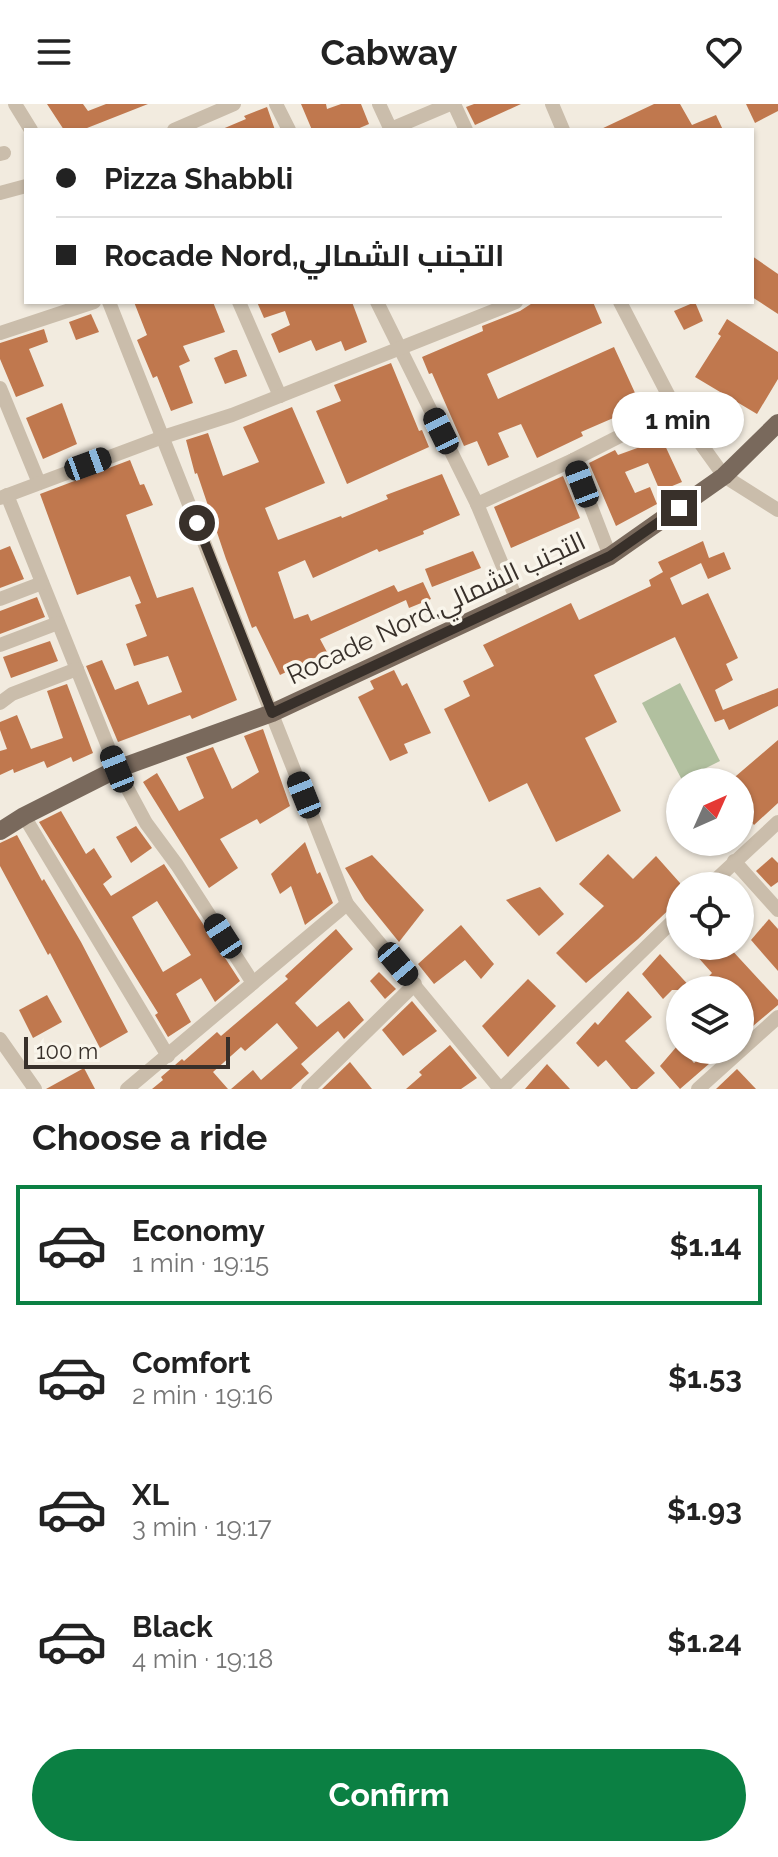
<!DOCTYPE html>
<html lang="en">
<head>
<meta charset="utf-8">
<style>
	:root { --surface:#fff; --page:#f2f2f2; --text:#222; --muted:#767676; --line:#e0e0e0; --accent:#0b8043 }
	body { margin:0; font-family:Raleway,Cairo,sans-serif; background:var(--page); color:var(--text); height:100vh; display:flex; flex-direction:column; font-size:30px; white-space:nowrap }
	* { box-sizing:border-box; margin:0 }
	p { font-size:26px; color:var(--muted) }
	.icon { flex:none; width:44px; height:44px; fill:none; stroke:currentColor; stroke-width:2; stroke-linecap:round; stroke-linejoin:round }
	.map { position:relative; height:985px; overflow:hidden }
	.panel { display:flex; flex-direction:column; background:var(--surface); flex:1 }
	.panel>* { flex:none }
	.top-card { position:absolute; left:24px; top:24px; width:730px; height:176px; border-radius:0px; box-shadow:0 2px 6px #0004; display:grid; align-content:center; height:176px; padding:0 32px; background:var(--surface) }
	.needle { width:52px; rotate:45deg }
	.buttons { position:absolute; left:666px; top:664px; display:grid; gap:16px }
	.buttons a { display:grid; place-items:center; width:88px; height:88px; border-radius:50%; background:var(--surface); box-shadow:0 2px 6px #0004; font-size:40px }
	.scale { position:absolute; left:24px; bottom:20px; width:206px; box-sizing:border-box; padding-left:8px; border:4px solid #38302a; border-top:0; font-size:22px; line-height:28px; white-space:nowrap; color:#38302a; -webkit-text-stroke:6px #f9f5eb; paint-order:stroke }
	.end { position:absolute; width:36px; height:36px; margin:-18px; border:10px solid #38302a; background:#fff; box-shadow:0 0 0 4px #fff }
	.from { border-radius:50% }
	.bubble { position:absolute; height:56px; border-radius:28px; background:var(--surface); box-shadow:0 2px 6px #0004; font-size:26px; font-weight:700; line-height:56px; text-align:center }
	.car { position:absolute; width:24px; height:48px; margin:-24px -12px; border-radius:10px; box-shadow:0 0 6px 2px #0007; background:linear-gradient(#222 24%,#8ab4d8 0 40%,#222 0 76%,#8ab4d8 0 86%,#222 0) }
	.top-card b { display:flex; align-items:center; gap:28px; height:76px; font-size:30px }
	.top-card b+b { border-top:2px solid var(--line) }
	.top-card i { width:20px; height:20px; background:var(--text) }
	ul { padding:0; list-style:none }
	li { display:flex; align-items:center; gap:24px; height:120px; margin:0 16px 12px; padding:0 16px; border:4px solid transparent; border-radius:0px }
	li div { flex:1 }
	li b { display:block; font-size:30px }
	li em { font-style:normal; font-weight:700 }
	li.on { border-color:var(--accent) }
	li>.icon { width:72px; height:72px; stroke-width:1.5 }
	h2 { padding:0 32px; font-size:36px; line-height:96px }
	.button { display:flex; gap:16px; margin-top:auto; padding:16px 32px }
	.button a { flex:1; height:92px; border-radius:48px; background:var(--accent); color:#fff; font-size:32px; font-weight:700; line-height:92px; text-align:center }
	header { display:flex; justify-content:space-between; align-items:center; height:104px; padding:0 32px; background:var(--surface); font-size:36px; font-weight:700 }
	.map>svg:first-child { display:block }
	.green { fill:#b1c09f }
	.building { fill:#c0784e; fill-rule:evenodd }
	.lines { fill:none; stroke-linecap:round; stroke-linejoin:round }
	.minor { stroke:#cabdab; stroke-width:14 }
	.major { stroke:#79695c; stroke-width:18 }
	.route { stroke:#38302a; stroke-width:10 }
	.labels { text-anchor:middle; stroke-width:7; stroke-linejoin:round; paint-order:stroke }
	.street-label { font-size:26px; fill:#38302a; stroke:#f9f5eb }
</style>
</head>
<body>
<header><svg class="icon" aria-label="menu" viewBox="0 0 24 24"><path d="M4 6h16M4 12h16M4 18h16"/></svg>Cabway<svg class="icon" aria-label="heart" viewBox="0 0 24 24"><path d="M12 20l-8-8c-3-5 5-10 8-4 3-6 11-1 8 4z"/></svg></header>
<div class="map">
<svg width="778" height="985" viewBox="0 0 778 985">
	<rect width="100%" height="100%" fill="#f2ebdf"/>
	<!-- green -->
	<path class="green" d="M680,579L720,657L682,676L642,599Z"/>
	<!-- building -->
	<g class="building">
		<path d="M47,0H83L88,7L106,0H148L82,26H64Z"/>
		<path d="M301,0H326L327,5L341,0H361L369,20L355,26H312Z"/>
		<path d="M474,0H521L475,21L466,3Z"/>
		<path d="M654,0H680L692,21L716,11L723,26H599Z"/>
		<path d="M746,0H778V7L755,19Z"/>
		<path d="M267,3L275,26H220L246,15L244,12Z"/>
		<path d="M752,152L778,170V210L752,193Z"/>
		<path d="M134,198H213L225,228L183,242L190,257L179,262L193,299L171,307L157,272L153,274L137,236L147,231Z"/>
		<path d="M257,198H352L367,238L345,247L341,237L316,247L311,236L279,249L271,230L290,221L285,207L264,214Z"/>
		<path d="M534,198H593L602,219L487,270L498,295L614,243L641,302L581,328L583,332L537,354L521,320L498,329L509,353L488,362L477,337L464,342L432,269L429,270L422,253L483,227L482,222L520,207Z"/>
		<path d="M695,198L703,217L684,226L674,207Z"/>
		<path d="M91,210L99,228L76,236L69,218Z"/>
		<path d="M727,215L778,248V275L757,310L695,273L721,232L718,230Z"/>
		<path d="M44,225L48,238L29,245L44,282L16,293L0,255V239Z"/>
		<path d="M233,246H237L247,272L225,280L214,254Z"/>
		<path d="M391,259L419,327L422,326L429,343L347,380L316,307L341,297L334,281Z"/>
		<path d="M62,299L77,340L43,355L26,314Z"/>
		<path d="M292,303L325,379L265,404L278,436L341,412L342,414L388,395L386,391L442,370L460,411L423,427L424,430L379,448L377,445L313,474L305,456L278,468L294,515L308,510L311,517L394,481L398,488L423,478L431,495L409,504L406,496L320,535L327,548L280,571L256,522L252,524L226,455L197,369L195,370L186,336L208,329L223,372L259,358L243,323Z"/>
		<path d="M662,335L682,378L660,387L648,359L625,368L635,389L650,383L657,400L616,422L589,359L615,346L618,351Z"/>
		<path d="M130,356L140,381L144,380L153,401L126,411L157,494L193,483L237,596L192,615L190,611L118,638L86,562L102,556L115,586L138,577L148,601L182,588L168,552L134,562L126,540L147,532L135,501L141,499L130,472L77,491L40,390Z"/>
		<path d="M563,372L580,414L511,444L494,403Z"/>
		<path d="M703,437L709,454L724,448L731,465L708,475L701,459L670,474L682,501L708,489L738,554L726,560L733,576L715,586L723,606L778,584V602L729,626L724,615L715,618L675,533L594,571L617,618L585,634L621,707L556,738L527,679L489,698L444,605L470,592L463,577L494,562L483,541L571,499L579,516L651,482L649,476L663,468L658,458Z"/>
		<path d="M10,442L24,475L0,484V446Z"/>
		<path d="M473,447L481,464L432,483L425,465Z"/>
		<path d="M37,493L45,513L0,530V507Z"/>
		<path d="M50,537L58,557L11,574L3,553Z"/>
		<path d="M394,566L402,582L407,579L431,629L404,640L408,649L390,657L358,593L374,585L370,577Z"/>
		<path d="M67,580L93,649L73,658L71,653L47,664L44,657L14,669L13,665L0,671V647L7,645L0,626V618L17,611L31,645L63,634L47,587Z"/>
		<path d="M263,625L290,702L260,720L257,715L220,735L238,764L209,784L143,678L157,669L179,707L204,694L186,653L213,643L232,685L259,668L244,632Z"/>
		<path d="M778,636V699L754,721L740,704V678H729Z"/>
		<path d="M61,707L86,750L94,744L112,773L103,780L111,792L164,760L240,877L215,898L201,874L176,890L191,918L168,933L155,911L158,909L39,718ZM157,797L191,851L163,868L132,813Z"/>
		<path d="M136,722L152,744L131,759L116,733Z"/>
		<path d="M17,731L42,777L44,775L81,838L128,928L100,944L50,849L48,851L0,762V739Z"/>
		<path d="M305,738L317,770L320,768L333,799L305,821L291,782L280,790L271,770Z"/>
		<path d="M608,750L633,775L656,752L680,779V795L638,835L586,879L556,849L604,802L579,780Z"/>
		<path d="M372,751L424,806L399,838L365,796L345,764Z"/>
		<path d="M772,753L778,759V778L771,783L756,767Z"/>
		<path d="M540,783L564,810L539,832L506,796Z"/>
		<path d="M769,815L778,825V867L751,836Z"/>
		<path d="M461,821L494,860L481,875L465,856L434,880L418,860Z"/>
		<path d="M336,825L353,845L295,899L317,923L349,897L364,916L344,935L338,927L301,960L309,969L291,985H231L253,966L261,976L298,944L277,919L245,947L241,943L213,968L228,985H152L163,976L161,973L182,955L184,957L217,928L221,932L288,875L285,872Z"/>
		<path d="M688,842H728L778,896V901L740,933V886H696L712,869Z"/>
		<path d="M660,850L693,886H672L663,895L642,870Z"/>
		<path d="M379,868L396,885L385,895L370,877Z"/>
		<path d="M528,875L556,902L508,953L482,922Z"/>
		<path d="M628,887L652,913L625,937L655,969L637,985H631L606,956L598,963L576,939L595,918L598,921Z"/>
		<path d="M47,891L62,918L33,934L19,906Z"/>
		<path d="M412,897L437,927L403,952L382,926Z"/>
		<path d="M450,941L477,974L461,985H406L422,971L419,968Z"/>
		<path d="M678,941L694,959L708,946H725L680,985L660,962Z"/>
		<path d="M350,958L372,985H322Z"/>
		<path d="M547,960L570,985H525Z"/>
		<path d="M84,964L95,985H46Z"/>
		<path d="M737,965L756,985H716Z"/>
	</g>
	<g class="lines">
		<!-- minor -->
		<g class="minor">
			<path d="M15,0L31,26"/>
			<path d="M276,0L289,26"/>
			<path d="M379,0L391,26"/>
			<path d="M454,0L466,26"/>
			<path d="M552,0L563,26"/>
			<path d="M391,25L450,0"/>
			<path d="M174,26L234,0"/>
			<path d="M0,50L4,49"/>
			<path d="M0,89L26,82"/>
			<path d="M109,198L347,800"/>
			<path d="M239,198L280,292"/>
			<path d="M377,198L477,400L516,494"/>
			<path d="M620,198L675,304L724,372L778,406"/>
			<path d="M0,229L94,198"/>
			<path d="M0,284L39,379"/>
			<path d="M573,356L610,452"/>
			<path d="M7,391L117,665L146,719L177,761L253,879"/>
			<path d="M0,394L163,333L232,311L516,198"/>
			<path d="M477,400L573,356L675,304"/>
			<path d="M0,495L42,479"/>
			<path d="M0,541L58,519"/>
			<path d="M0,599L12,590L77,565"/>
			<path d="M24,712L168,952"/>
			<path d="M734,757L778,806"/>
			<path d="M709,782L778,718"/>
			<path d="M0,935L35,985"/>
			<path d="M127,985L347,800L500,985"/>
			<path d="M308,985L415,880"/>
			<path d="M501,985L680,810"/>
			<path d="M698,985L778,913"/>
		</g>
		<!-- major -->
		<path class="major" d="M0,727L24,712L117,665L272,609L610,452L724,372L778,319"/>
	</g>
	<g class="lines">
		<!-- route -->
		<path class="route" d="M197,419L272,609L610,452L679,404"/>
	</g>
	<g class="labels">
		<!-- street labels -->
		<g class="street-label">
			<text transform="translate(436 504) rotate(-25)" y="9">Rocade Nord,التجنب الشمالي</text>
		</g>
	</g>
</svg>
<div class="buttons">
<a><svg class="needle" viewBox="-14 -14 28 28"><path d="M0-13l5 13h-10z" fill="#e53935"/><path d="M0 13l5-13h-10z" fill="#767676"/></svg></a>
<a><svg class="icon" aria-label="locate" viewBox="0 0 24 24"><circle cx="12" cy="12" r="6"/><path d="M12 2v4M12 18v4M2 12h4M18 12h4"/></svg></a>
<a><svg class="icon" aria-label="layers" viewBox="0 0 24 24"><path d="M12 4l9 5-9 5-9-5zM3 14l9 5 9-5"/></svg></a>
</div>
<div class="scale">100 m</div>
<i class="end from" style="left:197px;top:419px"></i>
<i class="end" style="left:679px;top:404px"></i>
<div class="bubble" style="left:612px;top:288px;width:132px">1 min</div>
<i class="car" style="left:441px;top:327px;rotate:334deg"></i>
<i class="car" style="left:88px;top:360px;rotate:70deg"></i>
<i class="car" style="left:582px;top:380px;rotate:339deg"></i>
<i class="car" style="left:117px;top:665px;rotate:338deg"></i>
<i class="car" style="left:304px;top:691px;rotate:338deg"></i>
<i class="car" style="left:223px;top:832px;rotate:327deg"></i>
<i class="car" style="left:398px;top:860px;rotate:140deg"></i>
<div class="top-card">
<b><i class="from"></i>Pizza Shabbli</b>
<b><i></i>Rocade Nord,التجنب الشمالي</b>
</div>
</div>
<section class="panel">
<h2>Choose a ride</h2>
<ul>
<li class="on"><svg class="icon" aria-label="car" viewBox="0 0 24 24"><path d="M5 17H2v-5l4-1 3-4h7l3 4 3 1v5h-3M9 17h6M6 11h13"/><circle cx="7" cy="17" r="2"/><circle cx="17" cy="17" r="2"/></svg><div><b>Economy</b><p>1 min · 19:15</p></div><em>$1.14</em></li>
<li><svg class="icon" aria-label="car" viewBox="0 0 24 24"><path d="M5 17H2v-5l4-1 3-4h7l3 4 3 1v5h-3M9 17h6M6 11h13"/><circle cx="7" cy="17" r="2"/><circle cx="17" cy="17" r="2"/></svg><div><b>Comfort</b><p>2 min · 19:16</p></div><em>$1.53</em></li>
<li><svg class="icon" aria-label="car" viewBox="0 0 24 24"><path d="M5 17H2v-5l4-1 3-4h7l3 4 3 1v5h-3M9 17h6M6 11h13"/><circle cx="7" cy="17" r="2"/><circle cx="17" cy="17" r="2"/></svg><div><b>XL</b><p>3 min · 19:17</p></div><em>$1.93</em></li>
<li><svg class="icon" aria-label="car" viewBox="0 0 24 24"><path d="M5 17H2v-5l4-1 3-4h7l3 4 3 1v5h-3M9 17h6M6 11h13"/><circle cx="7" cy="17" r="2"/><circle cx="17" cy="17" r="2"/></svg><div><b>Black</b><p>4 min · 19:18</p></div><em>$1.24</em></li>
</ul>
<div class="button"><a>Confirm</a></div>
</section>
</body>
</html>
